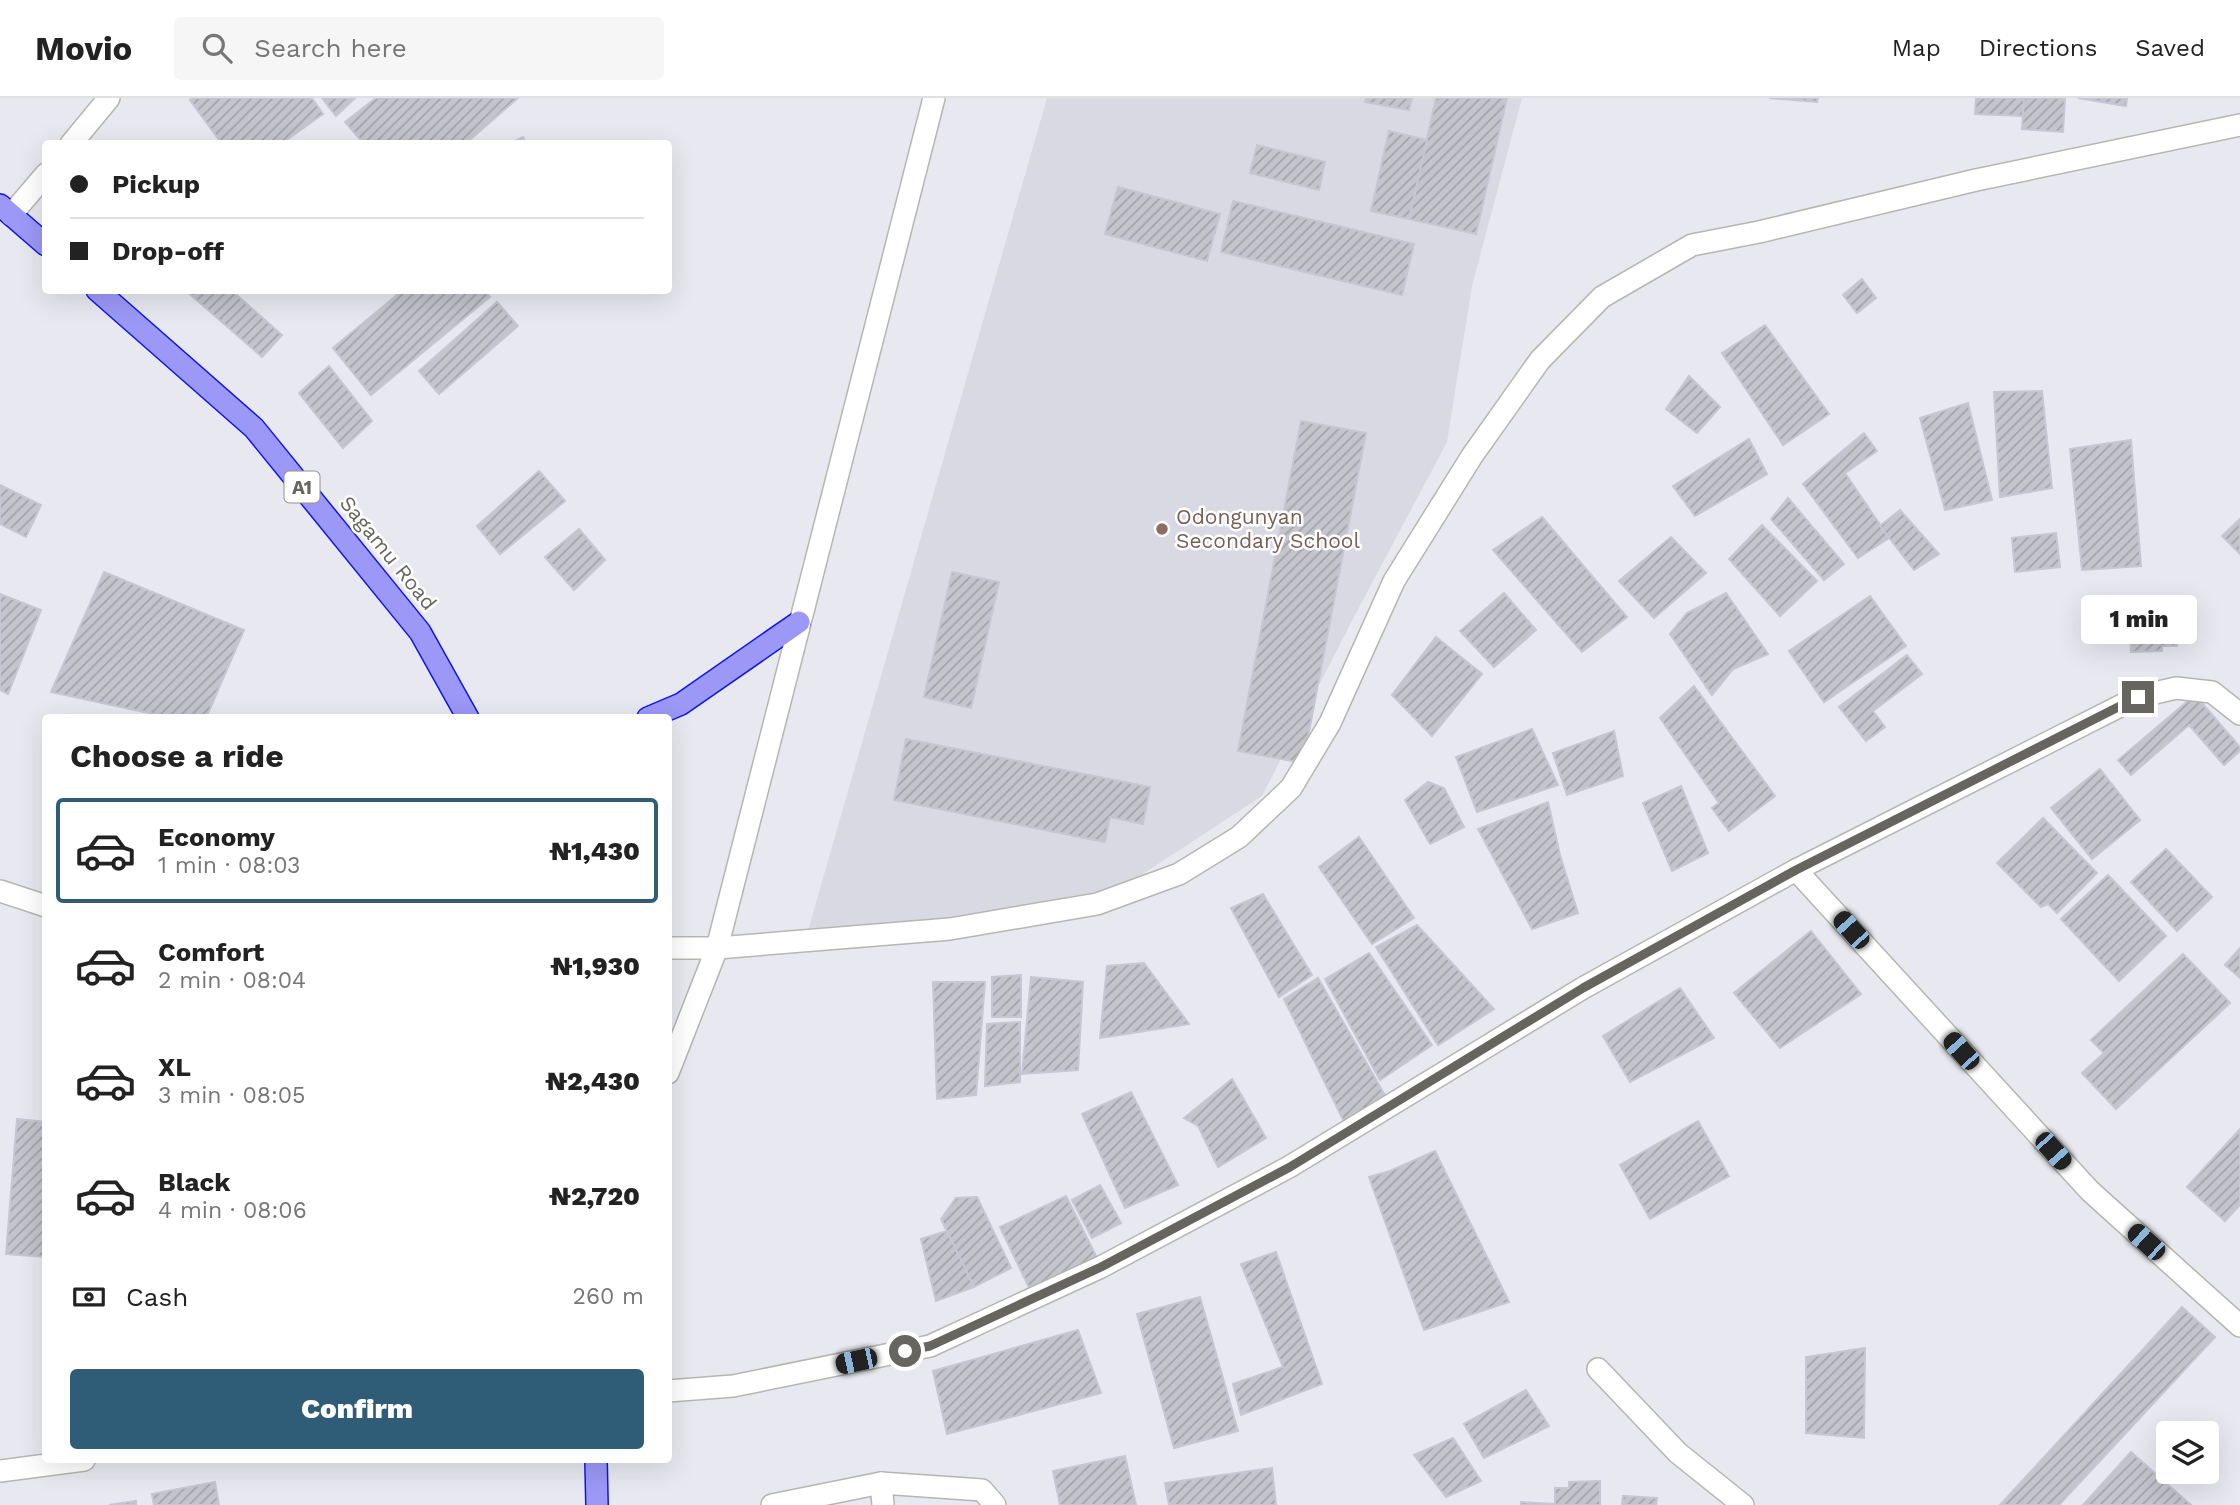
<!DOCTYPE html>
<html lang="en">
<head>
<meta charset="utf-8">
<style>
	:root { --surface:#fff; --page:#f6f6f6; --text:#222; --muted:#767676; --line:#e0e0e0; --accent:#2f5d77 }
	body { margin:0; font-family:"Work Sans",sans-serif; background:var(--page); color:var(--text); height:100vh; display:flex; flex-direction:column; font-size:26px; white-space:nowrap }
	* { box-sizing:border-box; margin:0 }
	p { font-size:23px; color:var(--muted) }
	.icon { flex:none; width:38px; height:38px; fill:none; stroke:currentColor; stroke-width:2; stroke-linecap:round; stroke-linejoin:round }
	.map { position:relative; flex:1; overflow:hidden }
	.panel { position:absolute; left:42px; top:616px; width:630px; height:749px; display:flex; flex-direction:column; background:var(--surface); border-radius:7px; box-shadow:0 7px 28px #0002 }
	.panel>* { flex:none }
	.top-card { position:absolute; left:42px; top:42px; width:630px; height:154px; border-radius:7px; box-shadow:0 7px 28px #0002; display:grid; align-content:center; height:154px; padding:0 28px; background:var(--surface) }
	.buttons { position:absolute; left:2156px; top:1323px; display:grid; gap:14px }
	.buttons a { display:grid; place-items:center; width:63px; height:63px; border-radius:7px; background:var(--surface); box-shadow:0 7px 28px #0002; font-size:35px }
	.end { position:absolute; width:32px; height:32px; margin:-16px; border:9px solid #67655f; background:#fff; box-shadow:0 0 0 4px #fff }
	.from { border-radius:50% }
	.bubble { position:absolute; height:49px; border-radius:7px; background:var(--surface); box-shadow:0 7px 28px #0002; font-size:23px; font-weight:800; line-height:49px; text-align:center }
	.car { position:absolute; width:21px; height:42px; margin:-21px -10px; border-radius:9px; box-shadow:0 0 5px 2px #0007; background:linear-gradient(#222 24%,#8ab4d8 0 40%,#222 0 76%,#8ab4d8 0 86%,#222 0) }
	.top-card b { display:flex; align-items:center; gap:24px; height:66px; font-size:26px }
	.top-card b+b { border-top:2px solid var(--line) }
	.top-card i { width:18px; height:18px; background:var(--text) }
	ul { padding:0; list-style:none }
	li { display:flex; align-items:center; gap:21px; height:105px; margin:0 14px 10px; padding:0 14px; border:4px solid transparent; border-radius:7px }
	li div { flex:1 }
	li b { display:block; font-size:26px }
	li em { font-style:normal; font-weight:800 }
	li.active { border-color:var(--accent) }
	li>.icon { width:63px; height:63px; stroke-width:1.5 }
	h2 { padding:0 28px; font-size:32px; line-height:84px }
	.pay { display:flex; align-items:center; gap:18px; height:77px; padding:0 28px; font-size:26px }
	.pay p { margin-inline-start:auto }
	.action { display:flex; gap:14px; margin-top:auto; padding:14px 28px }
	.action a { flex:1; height:80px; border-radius:7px; background:var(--accent); color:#fff; font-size:28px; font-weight:800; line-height:80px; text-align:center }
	header { display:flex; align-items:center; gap:42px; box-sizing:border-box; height:98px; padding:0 35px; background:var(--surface); border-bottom:2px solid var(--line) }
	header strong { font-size:33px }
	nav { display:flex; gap:38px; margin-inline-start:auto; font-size:24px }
	.search { width:490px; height:63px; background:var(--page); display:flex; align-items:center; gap:18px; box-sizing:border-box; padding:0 24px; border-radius:7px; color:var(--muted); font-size:26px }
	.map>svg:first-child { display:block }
	.education { fill:#d9d9e3 }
	.building { fill:url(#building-hatch); stroke:#c6c6d4; stroke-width:2 }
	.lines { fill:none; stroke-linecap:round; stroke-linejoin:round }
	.lane-casing { stroke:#b6b6b0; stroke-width:24 }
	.street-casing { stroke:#b6b6b0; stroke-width:24 }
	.secondary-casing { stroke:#b7b6b0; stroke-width:24 }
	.highway-casing { stroke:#0f15e9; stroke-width:24 }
	.lane { stroke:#fff; stroke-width:21 }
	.street { stroke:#fff; stroke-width:21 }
	.secondary { stroke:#fff; stroke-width:21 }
	.highway { stroke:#9b98f7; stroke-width:21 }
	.route { stroke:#67655f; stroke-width:9 }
	.education-dot { fill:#8d6e63; stroke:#fff; stroke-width:2.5 }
	.labels { text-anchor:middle; stroke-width:5; stroke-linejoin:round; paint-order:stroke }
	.shield { fill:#fff; stroke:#95938f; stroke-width:2 }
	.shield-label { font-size:19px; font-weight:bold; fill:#67655f }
	.education-label { font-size:21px; fill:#785e54; stroke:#fff; text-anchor:start }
	.street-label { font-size:21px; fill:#67655f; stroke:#fff }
</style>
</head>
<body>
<header>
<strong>Movio</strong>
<div class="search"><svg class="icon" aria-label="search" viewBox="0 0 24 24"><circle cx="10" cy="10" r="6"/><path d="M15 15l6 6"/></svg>Search here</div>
<nav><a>Map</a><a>Directions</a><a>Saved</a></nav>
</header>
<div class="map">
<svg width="2240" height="1407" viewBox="0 0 2240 1407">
	<defs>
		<pattern id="building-hatch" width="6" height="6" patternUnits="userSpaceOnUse" patternTransform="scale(1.75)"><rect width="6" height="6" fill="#c4c4cc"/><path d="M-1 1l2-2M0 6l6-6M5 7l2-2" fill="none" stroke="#a3a3a9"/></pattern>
	</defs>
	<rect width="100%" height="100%" fill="#e8e8f0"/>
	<!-- education -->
	<path class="education" d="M1047,0H1522L1472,188L1447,344L1355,517L1262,698L1097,806L805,843Z"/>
	<!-- building -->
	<g class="building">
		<path d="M192,0H312L323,16L281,46H222L190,2Z"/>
		<path d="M322,0H355L336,18Z"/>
		<path d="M376,0H518L465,46H364L345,24Z"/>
		<path d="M1366,0H1412L1409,12L1365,4Z"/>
		<path d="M1436,0H1507L1476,136L1409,121Z"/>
		<path d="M1769,0H1818L1817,4Z"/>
		<path d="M1976,0H2025L2024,18L1975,16Z"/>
		<path d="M2024,0H2065L2063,34L2022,31Z"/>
		<path d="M2078,0H2127L2126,8Z"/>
		<path d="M1389,33L1427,42L1409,121L1371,113Z"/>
		<path d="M523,39L526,46H508Z"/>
		<path d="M1257,47L1325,64L1319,92L1250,75Z"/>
		<path d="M1118,89L1220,116L1207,163L1105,136Z"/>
		<path d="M1233,103L1414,146L1402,197L1221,154Z"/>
		<path d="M1862,181L1876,200L1857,215L1843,197Z"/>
		<path d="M185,192H231L282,237L262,259Z"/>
		<path d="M403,192H484L490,199L371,297L333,250Z"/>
		<path d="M497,204L518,228L439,296L419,273Z"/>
		<path d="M1765,227L1829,316L1783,347L1722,255Z"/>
		<path d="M329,268L372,323L343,350L299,295Z"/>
		<path d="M1689,278L1720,309L1697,335L1666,311Z"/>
		<path d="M2042,293L2052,390L2000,399L1994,294Z"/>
		<path d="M1968,305L1992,402L1945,412L1920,320Z"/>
		<path d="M1301,323L1366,335L1303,665L1238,653Z"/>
		<path d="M1864,335L1877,353L1845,375L1889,440L1858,460L1803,386Z"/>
		<path d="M1749,341L1767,376L1695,418L1673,388Z"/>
		<path d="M2131,342L2141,468L2082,472L2070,351Z"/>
		<path d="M539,373L565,403L500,456L477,428Z"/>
		<path d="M0,387L41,407L26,439L0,426Z"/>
		<path d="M1788,400L1844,466L1824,482L1771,421Z"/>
		<path d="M1900,412L1939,456L1914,472L1880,428Z"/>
		<path d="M1542,419L1627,519L1582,554L1493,452Z"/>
		<path d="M2240,421V456L2222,438Z"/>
		<path d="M1762,427L1817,483L1780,518L1729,461Z"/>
		<path d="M579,431L605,462L574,492L545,459Z"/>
		<path d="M2056,435L2060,469L2015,474L2012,440Z"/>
		<path d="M1671,439L1706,475L1654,520L1619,483Z"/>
		<path d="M104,474L244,532L206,620H172L51,594Z"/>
		<path d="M952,474L999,484L971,610L924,599Z"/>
		<path d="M1504,495L1536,532L1494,569L1460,533Z"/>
		<path d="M1726,495L1768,556L1733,571L1712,597L1670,536L1687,515Z"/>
		<path d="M0,496L41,512L8,596L0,592Z"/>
		<path d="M1870,498L1906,548L1824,604L1789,553Z"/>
		<path d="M2175,504L2177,548H2162V553L2131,554L2129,506Z"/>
		<path d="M1436,539L1482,576L1432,638L1392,597Z"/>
		<path d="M1907,557L1922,576L1873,613L1885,629L1866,643L1839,609Z"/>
		<path d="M1694,588L1775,698L1729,733L1712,710L1719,705L1660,620Z"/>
		<path d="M2195,597L2240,649V653L2224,667L2189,627L2131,677L2118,662Z"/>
		<path d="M1532,631L1558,687L1477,714L1456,659Z"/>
		<path d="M1614,633L1623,678L1567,697L1553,655Z"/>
		<path d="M906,641L1150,689L1143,726L1110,719L1105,744L894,702Z"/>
		<path d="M2100,671L2140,722L2092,761L2051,710Z"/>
		<path d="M1428,684L1444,690L1464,729L1430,746L1405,702Z"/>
		<path d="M1681,688L1708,755L1672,773L1643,705Z"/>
		<path d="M1548,704L1560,757L1578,815L1532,831L1478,731Z"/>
		<path d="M2043,720L2097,775L2057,815L2048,806L2041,809L1997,765Z"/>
		<path d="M1359,739L1414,820L1372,846L1319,769Z"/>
		<path d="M2166,751L2212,799L2177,833L2131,784Z"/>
		<path d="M2108,777L2166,838L2119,883L2061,821Z"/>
		<path d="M1263,796L1312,877L1279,899L1231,810Z"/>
		<path d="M1417,827L1494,911L1438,947L1376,849Z"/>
		<path d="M1811,833L1861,896L1780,950L1734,895Z"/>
		<path d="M2240,850V880L2225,867Z"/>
		<path d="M1369,855L1432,947L1380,982L1325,881Z"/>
		<path d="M2183,856L2230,905L2116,1011L2082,975L2104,955L2091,942Z"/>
		<path d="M1144,865L1189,926L1100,940L1107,868Z"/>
		<path d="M1021,877V919H992V879Z"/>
		<path d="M1031,879L1083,884L1078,972L1022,976Z"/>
		<path d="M1318,880L1387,1001L1347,1030L1284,901Z"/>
		<path d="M933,884H985L976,997L937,1001Z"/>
		<path d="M1680,890L1714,940L1630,984L1603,938Z"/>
		<path d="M1020,924V984L985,988L987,926Z"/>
		<path d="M1232,981L1266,1040L1218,1069L1198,1028L1184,1020Z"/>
		<path d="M1131,994L1178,1087L1125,1110L1082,1016Z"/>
		<path d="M17,1021L46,1024V1159L6,1156Z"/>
		<path d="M1698,1023L1729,1078L1650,1121L1620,1067Z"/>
		<path d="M2240,1031V1107L2225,1123L2187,1089Z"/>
		<path d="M1435,1053L1509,1204L1424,1232L1369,1079L1390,1073Z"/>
		<path d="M1100,1087L1121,1125L1092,1140L1072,1102Z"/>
		<path d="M1066,1098L1100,1166L1033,1198L1000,1129Z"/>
		<path d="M977,1099L1011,1170L974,1189L941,1121L956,1100Z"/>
		<path d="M947,1133L974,1189L936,1203L921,1141Z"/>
		<path d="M1276,1154L1322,1286L1241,1317L1233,1286L1283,1269L1241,1166Z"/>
		<path d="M1200,1199L1238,1333L1174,1350L1137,1216Z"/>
		<path d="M2182,1209L2215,1239L2059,1407H2000Z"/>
		<path d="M1078,1232L1101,1295L947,1336L933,1273Z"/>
		<path d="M1865,1250L1864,1340L1806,1335V1259Z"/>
		<path d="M1526,1292L1549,1328L1484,1360L1464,1326Z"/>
		<path d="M1453,1340L1481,1383L1446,1399L1414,1357Z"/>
		<path d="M2131,1354L2191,1407H2083Z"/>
		<path d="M1125,1358L1136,1407H1060L1053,1373Z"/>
		<path d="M1272,1370L1276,1407H1169L1165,1385Z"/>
		<path d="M1600,1383V1407H1521V1404L1555,1406V1390H1569V1384Z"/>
		<path d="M215,1384L219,1407H154L152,1396Z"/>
		<path d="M1623,1398L1657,1400L1656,1407H1622Z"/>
		<path d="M136,1403V1407H109Z"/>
	</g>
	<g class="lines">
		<!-- lane casing -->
		<g class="lane-casing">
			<g id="lane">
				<path d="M881,1385L883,1407"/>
				<path d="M772,1407L881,1385L982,1392L995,1407"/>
			</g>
		</g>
		<!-- street casing -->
		<g class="street-casing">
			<g id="street">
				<path d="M71,46L109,0"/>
				<path d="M11,117L46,76"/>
				<path d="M1796,772L2090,1093L2240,1228"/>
				<path d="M668,975L717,850L934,0"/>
				<path d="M1598,1271L1678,1355L1743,1407"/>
				<path d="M668,1293L733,1288L930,1248L1101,1169L1289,1069L1583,890L1796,772L2138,599L2176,590L2212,594L2240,616"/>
				<path d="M0,1373L84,1362"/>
			</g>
		</g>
		<!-- secondary casing -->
		<g class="secondary-casing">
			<g id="secondary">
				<path d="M0,793L46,808"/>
				<path d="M668,850H717L950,831L1097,806L1179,776L1239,739L1291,690L1330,625L1394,483L1472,358L1540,262L1602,199L1692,147L1759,134L1976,82L2240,27"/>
			</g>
		</g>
		<!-- highway casing -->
		<g class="highway-casing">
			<g id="highway">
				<path d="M0,107L46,147"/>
				<path d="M97,192L254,330L420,534L468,620"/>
				<path d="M648,620L681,606L799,524"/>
				<path d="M596,1362L597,1407"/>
			</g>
		</g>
		<!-- lane -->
		<use href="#lane" class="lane"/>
		<!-- street -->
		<use href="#street" class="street"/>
		<!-- secondary -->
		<use href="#secondary" class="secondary"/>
		<!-- highway -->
		<use href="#highway" class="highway"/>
	</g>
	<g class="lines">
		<!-- route -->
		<path class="route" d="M905,1253L930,1248L1101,1169L1290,1069L1583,890L1796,772L2138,599"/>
	</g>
	<!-- markers -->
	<circle class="education-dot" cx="1162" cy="431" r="7"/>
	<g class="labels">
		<!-- shield labels -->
		<rect class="shield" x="284.5" y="373.5" width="35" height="31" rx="5"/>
		<g class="shield-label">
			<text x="302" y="396">A1</text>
		</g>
		<!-- education labels -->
		<g class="education-label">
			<text x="1176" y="426">Odongunyan<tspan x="1176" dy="24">Secondary School</tspan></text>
		</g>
		<!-- street labels -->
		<g class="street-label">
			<text transform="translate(388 455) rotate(51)" y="7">Sagamu Road</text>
		</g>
	</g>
</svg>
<div class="buttons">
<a><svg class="icon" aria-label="layers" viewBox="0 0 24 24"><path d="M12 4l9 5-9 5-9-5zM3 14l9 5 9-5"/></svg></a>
</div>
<i class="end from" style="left:905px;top:1253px"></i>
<i class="end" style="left:2138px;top:599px"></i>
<div class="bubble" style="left:2081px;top:497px;width:116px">1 min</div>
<i class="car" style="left:1851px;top:832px;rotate:318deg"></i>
<i class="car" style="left:1961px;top:953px;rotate:318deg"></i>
<i class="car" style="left:2053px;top:1053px;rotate:138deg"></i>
<i class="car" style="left:2146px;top:1144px;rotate:312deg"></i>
<i class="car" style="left:856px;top:1263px;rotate:258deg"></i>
<div class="top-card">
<b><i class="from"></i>Pickup</b>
<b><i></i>Drop-off</b>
</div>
<section class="panel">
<h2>Choose a ride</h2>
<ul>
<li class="active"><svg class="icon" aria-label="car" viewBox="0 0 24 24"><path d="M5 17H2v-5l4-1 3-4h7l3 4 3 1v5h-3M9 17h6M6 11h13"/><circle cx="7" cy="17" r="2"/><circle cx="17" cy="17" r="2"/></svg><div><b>Economy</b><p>1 min · 08:03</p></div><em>₦1,430</em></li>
<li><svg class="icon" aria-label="car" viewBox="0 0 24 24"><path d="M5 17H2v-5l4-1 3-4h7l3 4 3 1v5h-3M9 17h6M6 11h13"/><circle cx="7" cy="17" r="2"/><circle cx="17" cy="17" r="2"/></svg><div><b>Comfort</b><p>2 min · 08:04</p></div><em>₦1,930</em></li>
<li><svg class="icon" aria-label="car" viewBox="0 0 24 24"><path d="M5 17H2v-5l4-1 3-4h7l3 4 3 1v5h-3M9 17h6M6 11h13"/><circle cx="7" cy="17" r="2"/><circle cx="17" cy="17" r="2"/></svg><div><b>XL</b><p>3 min · 08:05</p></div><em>₦2,430</em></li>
<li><svg class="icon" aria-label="car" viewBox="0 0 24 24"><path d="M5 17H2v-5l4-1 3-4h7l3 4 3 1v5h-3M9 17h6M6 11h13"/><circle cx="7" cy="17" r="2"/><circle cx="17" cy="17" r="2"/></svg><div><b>Black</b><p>4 min · 08:06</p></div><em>₦2,720</em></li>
</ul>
<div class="pay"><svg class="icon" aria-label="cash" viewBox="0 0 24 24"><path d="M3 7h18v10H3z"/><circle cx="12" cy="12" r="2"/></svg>Cash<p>260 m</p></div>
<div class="action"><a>Confirm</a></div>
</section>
</div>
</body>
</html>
